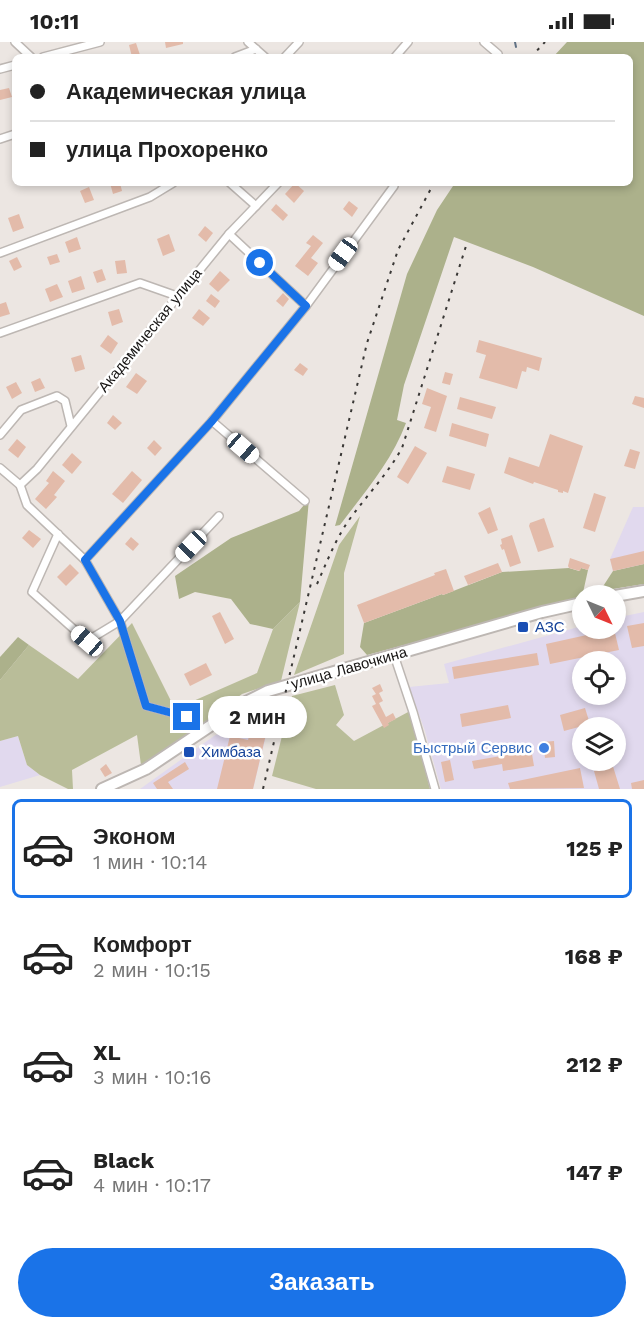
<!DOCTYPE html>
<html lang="ru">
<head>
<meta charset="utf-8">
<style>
	:root { --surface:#fff; --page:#f6f6f6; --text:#222; --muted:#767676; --line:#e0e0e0; --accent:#1a73e8 }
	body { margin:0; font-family:"Work Sans",sans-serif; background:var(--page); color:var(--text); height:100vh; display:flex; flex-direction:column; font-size:22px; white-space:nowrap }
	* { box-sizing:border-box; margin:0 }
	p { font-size:20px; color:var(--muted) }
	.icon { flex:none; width:33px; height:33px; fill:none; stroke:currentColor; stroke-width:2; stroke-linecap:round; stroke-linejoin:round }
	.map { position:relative; height:747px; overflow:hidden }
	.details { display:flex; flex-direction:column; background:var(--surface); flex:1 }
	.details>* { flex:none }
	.guide { position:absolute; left:12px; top:12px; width:621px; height:132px; border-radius:9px; box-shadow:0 3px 9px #0003; display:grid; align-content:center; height:132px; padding:0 18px; background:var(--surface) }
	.needle { width:39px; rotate:133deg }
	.tools { position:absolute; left:572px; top:543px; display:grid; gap:12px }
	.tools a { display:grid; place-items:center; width:54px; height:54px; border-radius:50%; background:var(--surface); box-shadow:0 3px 9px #0003; font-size:30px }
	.end { position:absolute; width:27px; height:27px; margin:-14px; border:8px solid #1a73e8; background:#fff; box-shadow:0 0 0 3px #fff }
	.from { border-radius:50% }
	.bubble { position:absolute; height:42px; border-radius:21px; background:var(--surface); box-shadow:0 3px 9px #0003; font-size:20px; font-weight:700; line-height:42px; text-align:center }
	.car { position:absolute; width:18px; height:36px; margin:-18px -9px; border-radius:8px; box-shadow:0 0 4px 2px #0007; background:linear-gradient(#fff 24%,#345 0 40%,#fff 0 76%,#345 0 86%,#fff 0) }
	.guide b { display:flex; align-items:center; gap:21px; height:57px; font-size:22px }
	.guide b+b { border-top:2px solid var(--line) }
	.guide i { width:15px; height:15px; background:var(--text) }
	ul { padding:10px 0 0; list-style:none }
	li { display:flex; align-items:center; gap:18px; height:99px; margin:0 12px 9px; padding:0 6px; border:3px solid transparent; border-radius:9px }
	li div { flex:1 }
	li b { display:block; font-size:22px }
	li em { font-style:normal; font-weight:700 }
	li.on { border-color:var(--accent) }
	li>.icon { width:54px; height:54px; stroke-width:1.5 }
	.button { display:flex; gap:12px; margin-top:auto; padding:12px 18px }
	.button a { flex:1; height:69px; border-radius:36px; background:var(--accent); color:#fff; font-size:24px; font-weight:700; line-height:69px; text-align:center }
	.status { display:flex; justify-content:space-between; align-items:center; height:42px; padding:0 30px; background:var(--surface); direction:ltr }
	.status svg { height:16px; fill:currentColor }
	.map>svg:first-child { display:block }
	.commercial { fill:#e1d9ee; fill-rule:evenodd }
	.green { fill:#b9bd99 }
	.forest { fill:#acb18b }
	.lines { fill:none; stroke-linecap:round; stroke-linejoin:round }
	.stream { stroke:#607184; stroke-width:2 }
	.building { fill:#e3bbaa }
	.street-casing { stroke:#bdb7b3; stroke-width:10 }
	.secondary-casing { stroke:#bdb7b3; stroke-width:14 }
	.street { stroke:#fff; stroke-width:7 }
	.secondary { stroke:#fff; stroke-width:10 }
	.rail { stroke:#3a3836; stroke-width:2; stroke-dasharray:3 6; stroke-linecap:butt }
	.route { stroke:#1a73e8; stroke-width:8 }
	.transit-dot { fill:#1a4fb4; stroke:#fff; stroke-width:2 }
	.shop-dot { fill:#3f7fe0; stroke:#fff; stroke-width:2 }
	.labels { text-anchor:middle; stroke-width:5; stroke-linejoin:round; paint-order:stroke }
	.street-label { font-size:15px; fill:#161413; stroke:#fff }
	.transit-label { font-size:15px; fill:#164399; stroke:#fff; text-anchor:start }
	.shop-label { font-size:15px; fill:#366cbe; stroke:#fff; text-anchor:end }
</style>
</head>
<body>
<div class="status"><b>10:11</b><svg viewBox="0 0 49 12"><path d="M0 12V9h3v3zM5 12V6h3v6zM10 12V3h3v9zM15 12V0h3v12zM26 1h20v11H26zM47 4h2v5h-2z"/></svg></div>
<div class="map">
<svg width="644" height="747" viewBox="0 0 644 747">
	<rect width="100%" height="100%" fill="#ece6e2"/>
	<!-- commercial -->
	<g class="commercial">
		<path d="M633,465H644V522L613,529L610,517Z"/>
		<path d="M644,570V747H441L425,689L409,645L449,641L444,622L582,584V586H615V576ZM582,620H615V652H582ZM582,686H615V718H582Z"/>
		<path d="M264,668L271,674L253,747H140L214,694Z"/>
		<path d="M18,694L27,723L40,733L0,745V699Z"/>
	</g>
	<!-- green -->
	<g class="green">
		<path d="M360,474L344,531V612L294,633L339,503Z"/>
		<path d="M300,560L281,639L242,652L177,702L141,723L137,693L72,728L73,747H68L40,733L27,723L18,694L0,699V638L29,603L78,637L132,581L175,667L257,631L273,587Z"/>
		<path d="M335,643L344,673L336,683L354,699L410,669L430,747H316L272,734L292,654Z"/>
	</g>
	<!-- forest -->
	<g class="forest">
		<path d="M567,0H644V274L533,225L454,195L404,343L397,378L406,381C392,419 364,451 340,483L335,484L407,232L437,168L455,141H630V15H553Z"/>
		<path d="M309,457L300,560L273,587L250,582L231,557L195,550L179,557L175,534L231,496L299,469Z"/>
		<path d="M644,522V542L600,549L613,529Z"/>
		<path d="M569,526L579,529L581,526L588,528L582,555L367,613L360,605L364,581L442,552L443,553L502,530Z"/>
		<path d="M18,595L29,603L0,638V615Z"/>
	</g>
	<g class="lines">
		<!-- stream -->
		<path class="stream" d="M515,0L516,5"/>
	</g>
	<!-- building -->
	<g class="building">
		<path d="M165,0H183V2L166,6Z"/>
		<path d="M136,1L140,13L132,15L129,3Z"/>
		<path d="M9,46L12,55L0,58V48Z"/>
		<path d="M110,141H120L122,149L113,152Z"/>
		<path d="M295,141L304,149L294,161L285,152Z"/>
		<path d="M89,145L94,158L85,161L80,149Z"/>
		<path d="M349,159L358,166L352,175L343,167Z"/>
		<path d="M276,162L288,173L283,179L271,168Z"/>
		<path d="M19,172L24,186L13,190L8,176Z"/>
		<path d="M205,184L213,191L206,200L198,193Z"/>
		<path d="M169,192L175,209L163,214L157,197Z"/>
		<path d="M313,193L323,201L311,216L318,221L308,234L295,224L311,204L306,201Z"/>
		<path d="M77,195L81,207L69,211L65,200Z"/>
		<path d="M57,212L60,220L50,223L47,215Z"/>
		<path d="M17,215L22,225L14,229L9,219Z"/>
		<path d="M125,218L127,231L117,232L115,219Z"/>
		<path d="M102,227L106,238L97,241L93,230Z"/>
		<path d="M220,229L230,238L218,250L209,242Z"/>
		<path d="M81,234L85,247L72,251L68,239Z"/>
		<path d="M57,242L63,255L50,260L45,247Z"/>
		<path d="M283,251L289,257L283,265L276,259Z"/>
		<path d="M211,252L220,259L215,266L206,259Z"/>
		<path d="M6,260L10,272L0,275V262Z"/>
		<path d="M119,267L123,280L112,284L108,270Z"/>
		<path d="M199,267L210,276L203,284L192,276Z"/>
		<path d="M108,293L118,301L111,312L100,304Z"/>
		<path d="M479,298L542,316L539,329L527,325L526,330L522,329L517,347L479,336L486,313L476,310Z"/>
		<path d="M81,313L85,327L75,330L71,316Z"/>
		<path d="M300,321L308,327L303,334L294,328Z"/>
		<path d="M445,330L453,332L450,343L442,341Z"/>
		<path d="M136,331L147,339L137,352L126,345Z"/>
		<path d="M40,336L45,346L35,350L31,340Z"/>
		<path d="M16,340L22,351L12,357L6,345Z"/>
		<path d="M427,346L447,354L436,390L424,386L431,365L422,362Z"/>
		<path d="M635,354L644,356V366L632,362Z"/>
		<path d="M460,355L496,365L492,377L457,367Z"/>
		<path d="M113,373L122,381L115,388L107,381Z"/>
		<path d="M452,381L489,392L486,405L449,394Z"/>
		<path d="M550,392L583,404L568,451L563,449V451L558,450V448L534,440L533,442L504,431L509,415L539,425Z"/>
		<path d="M17,397L26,405L18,416L8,408Z"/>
		<path d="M154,398L162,406L155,414L147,406Z"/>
		<path d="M415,404L427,411L408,442L397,435Z"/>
		<path d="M630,407L640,410L635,427L624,424Z"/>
		<path d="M72,411L82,420L72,432L62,423Z"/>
		<path d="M447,424L475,432L470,448L442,440Z"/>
		<path d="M53,429L65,439L54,453L57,455L46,467L35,457L49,441L46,439Z"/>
		<path d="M132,429L142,438L123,461L112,452Z"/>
		<path d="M594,451L606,455L595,490L583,486Z"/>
		<path d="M490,465L498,488L488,492L478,471Z"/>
		<path d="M544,476L554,505L538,510L529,484L530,481Z"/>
		<path d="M29,488L41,497L33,506L22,496Z"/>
		<path d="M512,493L521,521L510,525L504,507L502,508L500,503L502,502L501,497Z"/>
		<path d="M131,495L139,502L133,509L125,502Z"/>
		<path d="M644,509V522L613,529L610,517Z"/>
		<path d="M570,516L590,523L588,528L581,526L580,529L569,526L568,524Z"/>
		<path d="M498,521L502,530L468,543L464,534Z"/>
		<path d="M70,522L79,531L66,544L57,535Z"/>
		<path d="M446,527L454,549L443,553L442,552L364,581L357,563L435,533L434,531Z"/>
		<path d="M220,570L234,597L225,602L212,574Z"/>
		<path d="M644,581V604L632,606L627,584Z"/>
		<path d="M614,587L619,608L550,622L546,602Z"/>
		<path d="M537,611L539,623L454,637L452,625Z"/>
		<path d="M206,621L212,633L190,644L184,632Z"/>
		<path d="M380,642L383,649L379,651L383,659L379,661L386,675L393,671L396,677L388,681L389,683L384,686L372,664L376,662L372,654L376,652L372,646Z"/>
		<path d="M508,663L511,676L462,685L460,672Z"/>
		<path d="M585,666L590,682L564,689L560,673Z"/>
		<path d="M253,680L268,684L253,747H217L230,694L248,698Z"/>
		<path d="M554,699L555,715L545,716L543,700Z"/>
		<path d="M531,706L534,724L503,729L502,722L474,727L472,719L501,714L500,711Z"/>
		<path d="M450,718L454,738L445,740L441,720Z"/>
		<path d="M603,718H611L620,747H599L594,729L605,725Z"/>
		<path d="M185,720L189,727L168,740L173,747H157L153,741Z"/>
		<path d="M106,722L112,731L105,735L100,727Z"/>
		<path d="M580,726L584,746L510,747L508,741Z"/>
		<path d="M644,738V747H632L631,741Z"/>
	</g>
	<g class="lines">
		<!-- street casing -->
		<g class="street-casing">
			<g id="street">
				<path d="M15,0L31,15"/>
				<path d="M248,0L265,15"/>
				<path d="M484,0L498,12L495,15"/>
				<path d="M43,15L100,0"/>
				<path d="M235,15L256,7"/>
				<path d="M285,15L299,0"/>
				<path d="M395,15L408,0"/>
				<path d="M0,27L15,23"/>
				<path d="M0,97L15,92"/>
				<path d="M230,141L256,164"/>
				<path d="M278,141L229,192L306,264L394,144L393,141"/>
				<path d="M0,211L150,155L173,141"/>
				<path d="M0,291L140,241L177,254"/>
				<path d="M212,379L305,459"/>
				<path d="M0,393L21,368L57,354L65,359L71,384"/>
				<path d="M0,426L20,443L27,463L85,518L120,579L146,664L187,675L196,693"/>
				<path d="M20,443L37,427L229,192"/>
				<path d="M58,492L32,550L87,599L120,579L219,474"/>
				<path d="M85,518L212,379L306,264"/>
				<path d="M394,613L413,670L435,747"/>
			</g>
		</g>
		<!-- secondary casing -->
		<g class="secondary-casing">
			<g id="secondary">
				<path d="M615,554L644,549"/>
				<path d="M102,747L146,727L246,660L268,649L542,570L582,561"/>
			</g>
		</g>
		<!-- street -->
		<use href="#street" class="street"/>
		<!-- secondary -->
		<use href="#secondary" class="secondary"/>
		<!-- rail -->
		<g class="rail">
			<path d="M531,15L545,0"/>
			<path d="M317,542C327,520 335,498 349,478C367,453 387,433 402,406L466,204"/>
			<path d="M263,747L367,301L398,208L434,141"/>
		</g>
	</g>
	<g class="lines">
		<!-- route -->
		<path class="route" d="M187,675L146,664L120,579L85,518L212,379L306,264L260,221"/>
	</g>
	<!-- markers -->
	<g class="transit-dot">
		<rect x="517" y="579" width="12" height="12" rx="3"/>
		<rect x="183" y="704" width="12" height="12" rx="3"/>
	</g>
	<circle class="shop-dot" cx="544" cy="706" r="6"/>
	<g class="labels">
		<!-- street labels -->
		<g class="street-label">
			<text transform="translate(150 288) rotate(-51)" y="5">Академическая улица</text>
			<text transform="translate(349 626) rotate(-16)" y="5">улица Лавочкина</text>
		</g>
		<!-- transit labels -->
		<g class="transit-label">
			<text x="535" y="590">АЗС</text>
			<text x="201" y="715">Химбаза</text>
		</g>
		<!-- shop labels -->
		<g class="shop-label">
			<text x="532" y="711">Быстрый Сервис</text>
		</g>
	</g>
</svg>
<div class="tools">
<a><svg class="needle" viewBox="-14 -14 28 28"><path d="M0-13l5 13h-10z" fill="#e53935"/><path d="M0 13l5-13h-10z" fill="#767676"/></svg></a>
<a><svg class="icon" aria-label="locate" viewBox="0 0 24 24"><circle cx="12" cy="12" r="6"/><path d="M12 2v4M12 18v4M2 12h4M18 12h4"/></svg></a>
<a><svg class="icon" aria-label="layers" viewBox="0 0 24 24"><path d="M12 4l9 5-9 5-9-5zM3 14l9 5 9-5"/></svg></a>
</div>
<i class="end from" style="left:260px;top:221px"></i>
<i class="end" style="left:187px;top:675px"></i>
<div class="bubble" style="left:208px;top:654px;width:99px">2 мин</div>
<i class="car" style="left:343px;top:212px;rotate:216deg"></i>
<i class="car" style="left:243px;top:406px;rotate:131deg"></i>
<i class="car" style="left:191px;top:504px;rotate:224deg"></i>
<i class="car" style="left:87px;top:599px;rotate:311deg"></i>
<div class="guide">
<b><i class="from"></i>Академическая улица</b>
<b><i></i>улица Прохоренко</b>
</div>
</div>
<section class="details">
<ul>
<li class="on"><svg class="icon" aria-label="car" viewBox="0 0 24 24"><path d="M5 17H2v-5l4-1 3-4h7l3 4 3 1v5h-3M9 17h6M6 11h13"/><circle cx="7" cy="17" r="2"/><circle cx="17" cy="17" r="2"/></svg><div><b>Эконом</b><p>1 мин · 10:14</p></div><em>125 ₽</em></li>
<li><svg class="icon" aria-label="car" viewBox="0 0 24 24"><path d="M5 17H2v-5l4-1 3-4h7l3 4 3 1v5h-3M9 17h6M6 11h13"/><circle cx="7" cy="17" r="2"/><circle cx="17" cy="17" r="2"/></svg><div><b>Комфорт</b><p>2 мин · 10:15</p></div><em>168 ₽</em></li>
<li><svg class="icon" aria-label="car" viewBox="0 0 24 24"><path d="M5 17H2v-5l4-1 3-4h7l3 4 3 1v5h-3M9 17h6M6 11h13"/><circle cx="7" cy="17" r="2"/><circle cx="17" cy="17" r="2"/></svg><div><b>XL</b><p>3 мин · 10:16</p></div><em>212 ₽</em></li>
<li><svg class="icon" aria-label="car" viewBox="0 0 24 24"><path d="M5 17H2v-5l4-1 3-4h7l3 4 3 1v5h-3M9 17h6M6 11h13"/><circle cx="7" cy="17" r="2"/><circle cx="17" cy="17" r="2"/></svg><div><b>Black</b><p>4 мин · 10:17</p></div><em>147 ₽</em></li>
</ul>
<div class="button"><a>Заказать</a></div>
</section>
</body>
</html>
